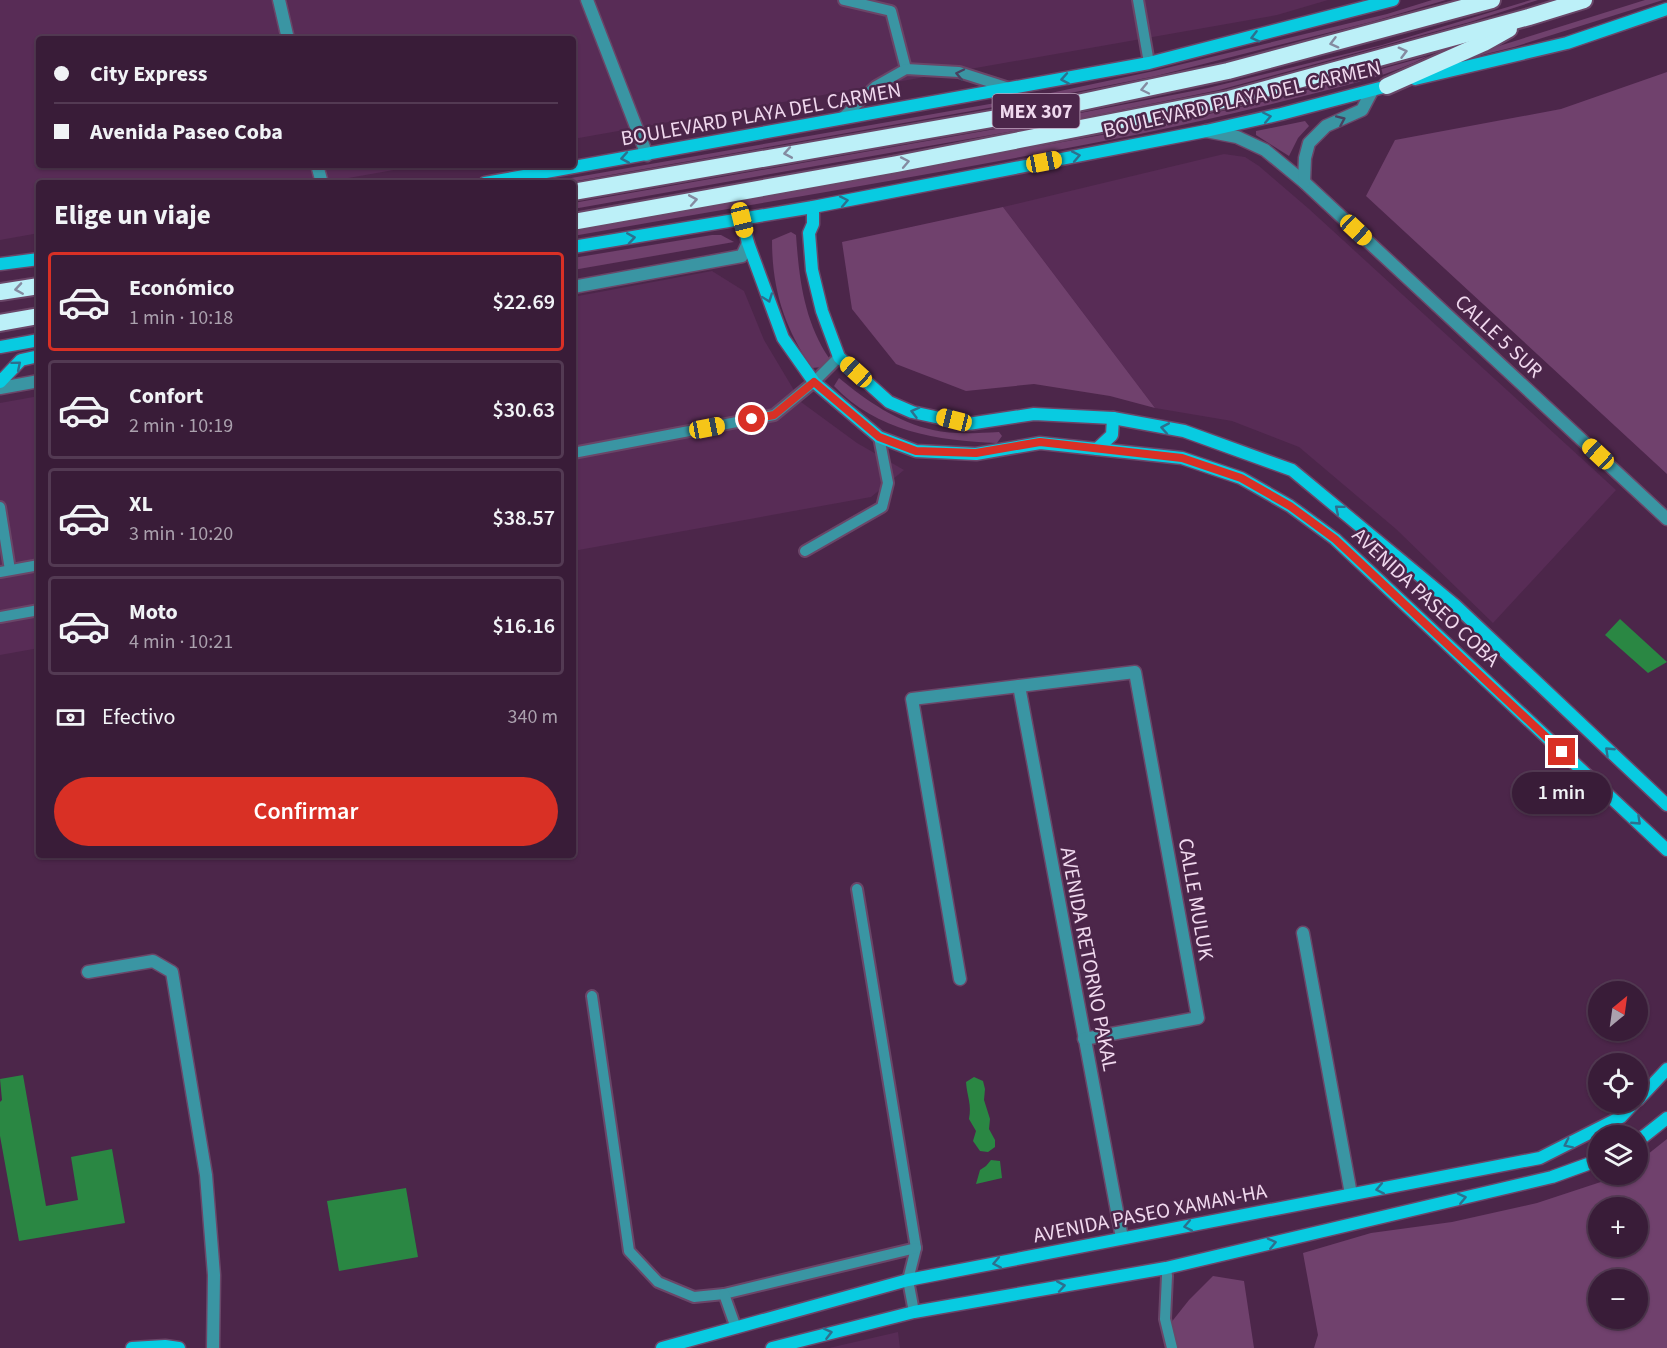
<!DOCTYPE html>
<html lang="es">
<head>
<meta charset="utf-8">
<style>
	:root { --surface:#391c38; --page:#402540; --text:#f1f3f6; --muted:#aba1ae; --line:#533a53; --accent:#d93025 }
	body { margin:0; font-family:"Source Sans 3",sans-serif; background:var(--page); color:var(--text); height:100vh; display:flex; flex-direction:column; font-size:22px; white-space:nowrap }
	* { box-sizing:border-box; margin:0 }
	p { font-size:20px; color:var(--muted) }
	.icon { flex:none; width:33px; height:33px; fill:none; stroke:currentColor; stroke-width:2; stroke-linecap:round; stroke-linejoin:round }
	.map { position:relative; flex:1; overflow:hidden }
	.side { position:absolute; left:36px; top:180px; width:540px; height:678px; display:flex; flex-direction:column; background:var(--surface); border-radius:6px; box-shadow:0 2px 4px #0004,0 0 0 2px var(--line) }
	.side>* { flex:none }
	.banner { position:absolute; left:36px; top:36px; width:540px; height:132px; border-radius:6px; box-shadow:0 2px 4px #0004,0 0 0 2px var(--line); display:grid; align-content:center; height:132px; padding:0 18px; background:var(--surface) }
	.needle { width:39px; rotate:29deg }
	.buttons { position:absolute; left:1588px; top:981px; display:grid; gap:12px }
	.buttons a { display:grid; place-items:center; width:60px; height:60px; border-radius:50%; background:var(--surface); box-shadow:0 2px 4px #0004,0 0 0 2px var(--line); font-size:30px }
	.end { position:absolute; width:27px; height:27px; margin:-14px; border:8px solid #d93025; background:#fff; box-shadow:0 0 0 3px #fff }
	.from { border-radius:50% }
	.bubble { position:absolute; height:42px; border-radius:21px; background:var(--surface); box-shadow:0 2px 4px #0004,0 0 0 2px var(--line); font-size:20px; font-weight:600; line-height:42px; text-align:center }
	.car { position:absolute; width:18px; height:36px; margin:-18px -9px; border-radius:8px; box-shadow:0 0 4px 2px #0007; background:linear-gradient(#f5c518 24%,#345 0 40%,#f5c518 0 76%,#345 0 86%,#f5c518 0) }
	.banner b { display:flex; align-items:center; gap:21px; height:57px; font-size:22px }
	.banner b+b { border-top:2px solid var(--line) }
	.banner i { width:15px; height:15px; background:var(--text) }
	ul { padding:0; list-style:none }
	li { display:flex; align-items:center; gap:18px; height:99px; margin:0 12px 9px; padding:0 6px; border:3px solid var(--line); border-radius:6px }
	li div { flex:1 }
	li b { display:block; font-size:22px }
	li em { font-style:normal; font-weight:600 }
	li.current { border-color:var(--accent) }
	li>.icon { width:54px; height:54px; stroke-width:1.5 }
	h2 { padding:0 18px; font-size:27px; line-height:72px }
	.pay { display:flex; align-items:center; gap:15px; height:66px; padding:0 18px; font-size:22px }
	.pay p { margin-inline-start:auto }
	.action { display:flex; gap:12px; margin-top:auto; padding:12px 18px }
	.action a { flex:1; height:69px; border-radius:36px; background:var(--accent); color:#fff; font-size:24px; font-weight:600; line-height:69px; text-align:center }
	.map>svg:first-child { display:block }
	.built { fill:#582c56 }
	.green { fill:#70416d; fill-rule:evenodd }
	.water { fill:#2a8743 }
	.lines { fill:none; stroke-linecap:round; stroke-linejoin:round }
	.service-casing { stroke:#6a4668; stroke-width:14 }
	.minor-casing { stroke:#6a4668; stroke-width:15 }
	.tertiary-casing { stroke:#6a4668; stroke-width:15 }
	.secondary-casing { stroke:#6a4668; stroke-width:15 }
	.trunk-casing { stroke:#6a4668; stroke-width:20 }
	.service { stroke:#3a95a3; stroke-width:10 }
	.minor { stroke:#3a95a3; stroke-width:12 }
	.tertiary { stroke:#3a95a3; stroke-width:12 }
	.secondary { stroke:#08cbe1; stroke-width:12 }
	.trunk { stroke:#bcf0f8; stroke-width:16 }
	.oneway { stroke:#2d708e }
	.oneway2 { stroke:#848ba1 }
	.oneway3 { stroke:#484260 }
	.route { stroke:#d93025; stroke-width:8 }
	.labels { text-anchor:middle; stroke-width:5; stroke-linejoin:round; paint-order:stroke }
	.shield { fill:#4c264a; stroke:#bfa3bd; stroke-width:1.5 }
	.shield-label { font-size:20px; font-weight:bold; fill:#f0d8ee }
	.street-label { font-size:21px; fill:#f0d8ee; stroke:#4c264a }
</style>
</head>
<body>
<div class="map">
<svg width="1667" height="1348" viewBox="0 0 1667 1348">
	<rect width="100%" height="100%" fill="#4c264a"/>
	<!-- built -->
	<g class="built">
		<path d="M0,0H1328L1277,15L573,139V39H39V165H422L320,183H39V233L0,240Z"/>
		<path d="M1224,154L1245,157L1259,166L1309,209L1616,490L1493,623L1396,529L1299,447L1232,421L1155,408L1003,207Z"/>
		<path d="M712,271L744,291L764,340L801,402L857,443L904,470L871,497L573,551V297Z"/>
		<path d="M39,396V648L0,655V403Z"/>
		<path d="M898,1332L900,1348H829Z"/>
	</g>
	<!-- green -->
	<g class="green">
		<path d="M1432,0H1446L1371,22L1156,76L1045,98L565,183H543L1046,94L1154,71L1387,14Z"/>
		<path d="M1531,0H1538L1470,22L1219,90L1053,124L573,209V203L1024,124L1208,88L1382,45Z"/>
		<path d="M1645,0H1663L1514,47L1474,57H1464Z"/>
		<path d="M1428,56C1391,75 1352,84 1312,94C1253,109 1194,123 1135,135C948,172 760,203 573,236V229L1169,123L1267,101Z"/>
		<path d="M1667,72V474L1366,196L1395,140L1561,109Z"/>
		<path d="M1305,121L1309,126L1298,138L1289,156L1256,135V131Z"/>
		<path d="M1003,207L1155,408L1110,396L1034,384L966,391L896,364L852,309L842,242Z"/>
		<path d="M791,232L796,235C799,278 804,321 829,358L823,367L812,368C784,327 772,289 772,240Z"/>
		<path d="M712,235H721L734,242L573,270V258Z"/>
		<path d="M839,378C867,401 897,422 933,430C954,435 977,433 999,432L1002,436L997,443C938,441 876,431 834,386Z"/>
		<path d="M1667,1139V1348H1314L1318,1335L1303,1253L1371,1233L1452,1222L1537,1203L1622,1175L1638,1174V1162ZM1599,1208H1638V1246H1599ZM1599,1280H1638V1318H1599Z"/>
		<path d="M1213,1276L1244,1281L1254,1348H1169L1166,1329L1189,1300Z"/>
	</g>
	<!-- water -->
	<g class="water">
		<path d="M1620,619L1667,662L1648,673L1605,635Z"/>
		<path d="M23,1075L46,1206L78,1200L71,1157L112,1149L125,1223L19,1241L0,1136V1102L2,1100L0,1079Z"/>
		<path d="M974,1077L983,1081L985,1089L984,1100L990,1119L989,1129L995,1140V1147L988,1152L980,1151L973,1141L976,1131L969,1119C972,1104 967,1097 966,1082Z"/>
		<path d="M991,1160L1000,1161L1002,1178L976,1184L980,1170L986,1166Z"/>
		<path d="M406,1188L418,1257L339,1271L327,1201Z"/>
	</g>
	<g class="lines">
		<!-- service casing -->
		<g class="service-casing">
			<g id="service">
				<path d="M844,0L891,11L906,69"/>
				<path d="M1138,0L1149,63"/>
				<path d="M841,119L876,86L906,69L959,72L1009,88"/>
				<path d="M573,453L774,415L814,382L839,357"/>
				<path d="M0,507L10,570"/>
				<path d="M805,551L882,507L888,483L879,437"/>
				<path d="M0,572L39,565"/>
				<path d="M0,617L39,610"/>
				<path d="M857,889L916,1248L908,1280L914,1312"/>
				<path d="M592,996L629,1251L658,1282L694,1297L724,1294L916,1248"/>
				<path d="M1166,1268L1167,1276L1165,1319L1172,1348"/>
				<path d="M724,1294L736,1328"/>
			</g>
		</g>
		<!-- minor casing -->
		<g class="minor-casing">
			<g id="minor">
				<path d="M279,0L288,39"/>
				<path d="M587,0L647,155"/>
				<path d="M317,165L322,183"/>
				<path d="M573,287L742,256L748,243"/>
				<path d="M0,388L39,381"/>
				<path d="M1019,686L1122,1238"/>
				<path d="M1303,933L1351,1194"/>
				<path d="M88,972L153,961L172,972L206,1175L214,1275L213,1348"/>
				<path d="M960,979L912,699L1135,672L1198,1018L1084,1039"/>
			</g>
		</g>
		<!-- tertiary casing -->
		<g class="tertiary-casing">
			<g id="tertiary">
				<path d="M1206,131L1237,137L1265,150L1304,182L1667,519"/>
				<path d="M1304,182L1305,158L1309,143L1326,126L1362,110L1372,91"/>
			</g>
		</g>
		<!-- secondary casing -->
		<g class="secondary-casing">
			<g id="secondary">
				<path d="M1415,79L1567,43L1667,9"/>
				<path d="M485,183L1149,63L1393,0"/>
				<path d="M813,207V224L809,233L812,270L822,311L839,357L889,402L912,412L968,424L1034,414L1113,418L1184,431L1292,470L1455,605L1667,805"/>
				<path d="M742,220L748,243L783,338L814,382L879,437L916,451L976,454L1040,443L1182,458L1241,478L1290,506L1335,539L1667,850"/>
				<path d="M573,247L813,207L1206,131L1281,114L1395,84"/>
				<path d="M0,264L39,259"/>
				<path d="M0,347L39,340"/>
				<path d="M0,382L21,360L39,356"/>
				<path d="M1097,449L1112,435L1113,418"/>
				<path d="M1638,1100L1667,1069"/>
				<path d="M1638,1141L1667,1118"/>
				<path d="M132,1348L165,1346L179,1348"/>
				<path d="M662,1348L908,1280L1540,1158L1621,1117L1635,1102"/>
				<path d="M772,1348L914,1312L1166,1268L1552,1177L1599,1160"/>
			</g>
		</g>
		<!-- trunk casing -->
		<g class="trunk-casing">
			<g id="trunk">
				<path d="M1387,86L1484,43L1509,29"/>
				<path d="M573,192L1049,109L1228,71L1492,0"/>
				<path d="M573,222L897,164L1229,99L1529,17L1584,0"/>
				<path d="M0,292L39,286"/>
				<path d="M0,323L39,316"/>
			</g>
		</g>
		<!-- service -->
		<use href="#service" class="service"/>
		<!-- minor -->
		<use href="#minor" class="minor"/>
		<!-- tertiary -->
		<use href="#tertiary" class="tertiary"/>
		<!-- secondary -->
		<use href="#secondary" class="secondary"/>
		<!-- trunk -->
		<use href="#trunk" class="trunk"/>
	</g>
	<!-- one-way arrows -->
	<defs><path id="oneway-chevron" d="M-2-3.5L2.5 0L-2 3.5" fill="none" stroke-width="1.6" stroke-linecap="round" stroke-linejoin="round" transform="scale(1.5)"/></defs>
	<g class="oneway">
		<use href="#oneway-chevron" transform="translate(1255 37) rotate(166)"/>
		<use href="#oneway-chevron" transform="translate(1065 79) rotate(170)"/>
		<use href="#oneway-chevron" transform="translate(1267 117) rotate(-12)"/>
		<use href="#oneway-chevron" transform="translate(1076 156) rotate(-11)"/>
		<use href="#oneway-chevron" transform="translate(625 158) rotate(170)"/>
		<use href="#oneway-chevron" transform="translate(844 201) rotate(-11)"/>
		<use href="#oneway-chevron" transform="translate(631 238) rotate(-9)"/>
		<use href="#oneway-chevron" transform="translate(768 298) rotate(70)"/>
		<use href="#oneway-chevron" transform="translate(17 365) rotate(-40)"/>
		<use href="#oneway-chevron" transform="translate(915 412) rotate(-165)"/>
		<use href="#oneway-chevron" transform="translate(1165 428) rotate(-170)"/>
		<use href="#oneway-chevron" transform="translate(1339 509) rotate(-140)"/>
		<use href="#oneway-chevron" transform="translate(1609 751) rotate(-137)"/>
		<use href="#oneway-chevron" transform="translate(1637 821) rotate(43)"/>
		<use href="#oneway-chevron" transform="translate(1568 1144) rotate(154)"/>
		<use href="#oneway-chevron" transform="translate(1380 1189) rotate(169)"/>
		<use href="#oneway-chevron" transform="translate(1462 1198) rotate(-13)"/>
		<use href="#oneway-chevron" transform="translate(1188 1226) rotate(169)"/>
		<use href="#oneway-chevron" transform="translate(1272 1243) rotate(-13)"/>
		<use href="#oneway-chevron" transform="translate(997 1263) rotate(169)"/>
		<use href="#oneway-chevron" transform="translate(1061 1286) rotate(-10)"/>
		<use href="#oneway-chevron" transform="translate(828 1333) rotate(-14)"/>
	</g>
	<g class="oneway2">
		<use href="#oneway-chevron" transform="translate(1334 43) rotate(165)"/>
		<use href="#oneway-chevron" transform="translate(1403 52) rotate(-15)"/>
		<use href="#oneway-chevron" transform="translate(1145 89) rotate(168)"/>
		<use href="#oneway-chevron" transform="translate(788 153) rotate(170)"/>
		<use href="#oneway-chevron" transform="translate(905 162) rotate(-11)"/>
		<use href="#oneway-chevron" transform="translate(693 200) rotate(-10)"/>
		<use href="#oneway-chevron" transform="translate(19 289) rotate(171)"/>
	</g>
	<g class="oneway3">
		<use href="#oneway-chevron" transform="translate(960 74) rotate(-168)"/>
		<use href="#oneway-chevron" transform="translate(1341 120) rotate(-24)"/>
	</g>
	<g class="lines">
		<!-- route -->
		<path class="route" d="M752,419L774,415L814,382L879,437L916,451L976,453L1040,442L1182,458L1241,478L1290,506L1335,539L1562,752"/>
	</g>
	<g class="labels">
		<!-- shield labels -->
		<rect class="shield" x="992.5" y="94" width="87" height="34" rx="4.5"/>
		<g class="shield-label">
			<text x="1036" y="118">MEX 307</text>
		</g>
		<!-- street labels -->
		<g class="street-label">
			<text transform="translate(1242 99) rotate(-13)" y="7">BOULEVARD PLAYA DEL CARMEN</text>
			<text transform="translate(761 114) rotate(-10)" y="7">BOULEVARD PLAYA DEL CARMEN</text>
			<text transform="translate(1499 336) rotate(43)" y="7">CALLE 5 SUR</text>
			<text transform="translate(1426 597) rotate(43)" y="7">AVENIDA PASEO COBA</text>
			<text transform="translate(1196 899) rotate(80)" y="7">CALLE MULUK</text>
			<text transform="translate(1089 959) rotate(79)" y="7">AVENIDA RETORNO PAKAL</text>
			<text transform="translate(1150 1213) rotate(-11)" y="7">AVENIDA PASEO XAMAN-HA</text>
		</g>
	</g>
</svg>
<div class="buttons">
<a><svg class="needle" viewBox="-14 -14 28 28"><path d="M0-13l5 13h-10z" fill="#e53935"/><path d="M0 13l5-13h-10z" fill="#aba1ae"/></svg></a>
<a><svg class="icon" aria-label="locate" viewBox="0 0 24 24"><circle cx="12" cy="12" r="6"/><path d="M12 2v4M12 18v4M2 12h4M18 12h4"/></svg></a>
<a><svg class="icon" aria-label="layers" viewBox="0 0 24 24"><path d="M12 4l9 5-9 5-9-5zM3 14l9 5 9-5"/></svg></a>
<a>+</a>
<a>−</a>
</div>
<i class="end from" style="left:752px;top:419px"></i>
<i class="end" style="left:1562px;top:752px"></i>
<div class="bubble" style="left:1512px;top:772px;width:99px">1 min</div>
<i class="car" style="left:1044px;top:162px;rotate:79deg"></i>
<i class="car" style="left:742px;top:220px;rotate:166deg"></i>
<i class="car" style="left:1356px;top:230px;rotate:133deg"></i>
<i class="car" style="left:856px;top:372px;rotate:312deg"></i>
<i class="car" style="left:954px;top:420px;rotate:284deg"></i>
<i class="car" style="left:707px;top:428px;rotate:79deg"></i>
<i class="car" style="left:1598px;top:454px;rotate:313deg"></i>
<div class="banner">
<b><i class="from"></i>City Express</b>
<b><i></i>Avenida Paseo Coba</b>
</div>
<section class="side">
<h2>Elige un viaje</h2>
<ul>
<li class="current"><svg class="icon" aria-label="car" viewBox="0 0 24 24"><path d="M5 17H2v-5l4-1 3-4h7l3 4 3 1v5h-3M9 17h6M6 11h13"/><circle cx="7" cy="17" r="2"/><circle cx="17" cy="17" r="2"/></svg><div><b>Económico</b><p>1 min · 10:18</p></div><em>$22.69</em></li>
<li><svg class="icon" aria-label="car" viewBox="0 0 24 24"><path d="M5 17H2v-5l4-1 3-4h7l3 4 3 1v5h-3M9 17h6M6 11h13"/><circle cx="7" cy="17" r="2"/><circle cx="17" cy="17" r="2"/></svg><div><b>Confort</b><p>2 min · 10:19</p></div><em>$30.63</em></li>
<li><svg class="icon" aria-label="car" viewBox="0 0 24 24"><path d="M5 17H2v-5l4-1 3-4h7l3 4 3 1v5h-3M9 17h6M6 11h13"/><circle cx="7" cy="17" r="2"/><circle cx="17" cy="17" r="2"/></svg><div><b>XL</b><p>3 min · 10:20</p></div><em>$38.57</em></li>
<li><svg class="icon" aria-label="car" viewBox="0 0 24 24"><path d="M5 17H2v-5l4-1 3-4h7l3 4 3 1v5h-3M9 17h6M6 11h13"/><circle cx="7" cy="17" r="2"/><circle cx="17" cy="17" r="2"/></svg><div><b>Moto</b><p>4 min · 10:21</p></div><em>$16.16</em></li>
</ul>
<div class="pay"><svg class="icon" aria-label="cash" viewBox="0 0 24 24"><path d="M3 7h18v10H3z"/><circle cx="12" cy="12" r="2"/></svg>Efectivo<p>340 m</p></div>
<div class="action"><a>Confirmar</a></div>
</section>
</div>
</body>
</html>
